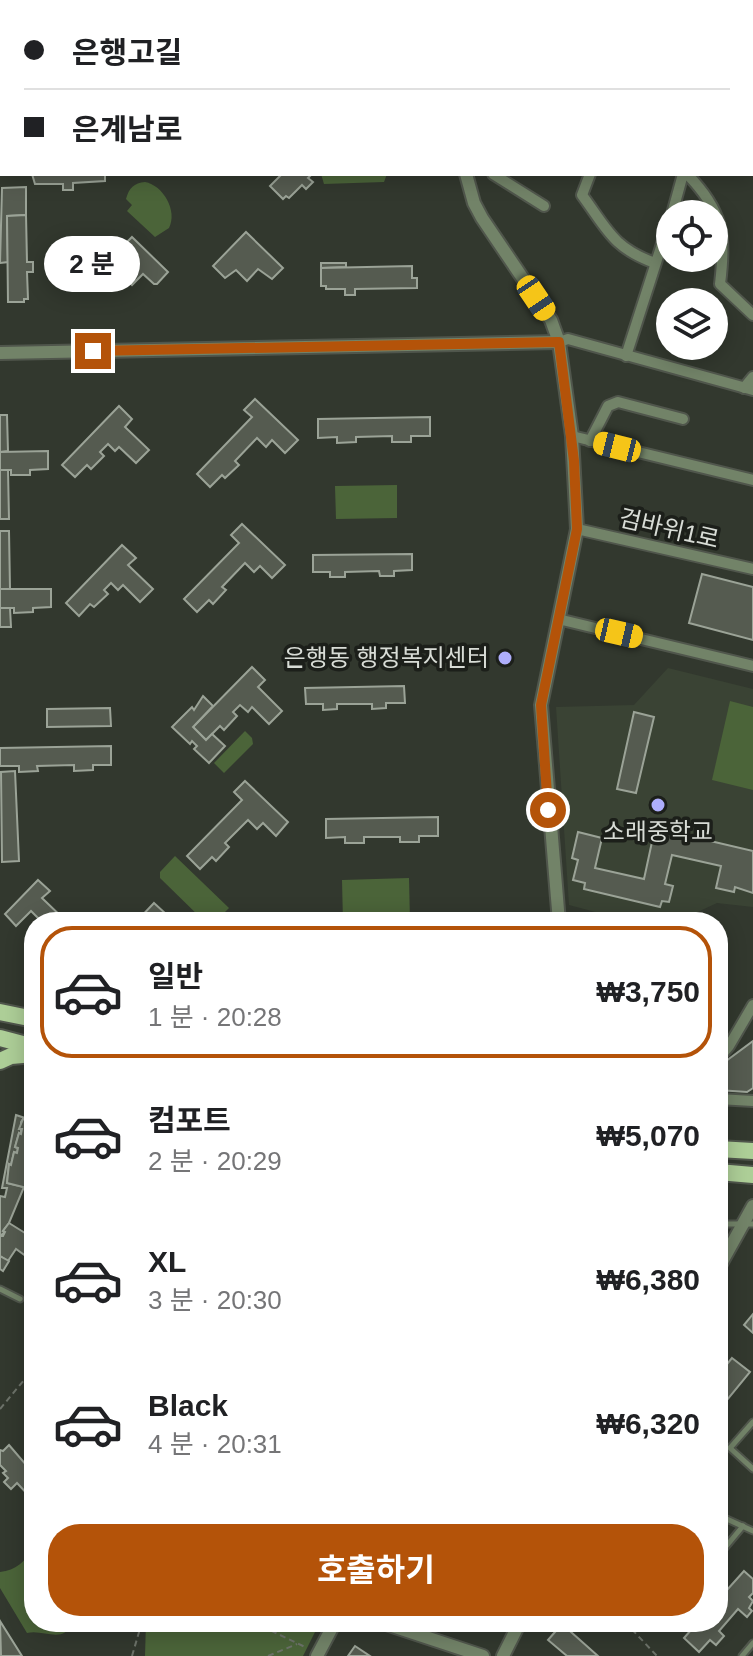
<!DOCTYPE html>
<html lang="ko">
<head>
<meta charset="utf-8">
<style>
	:root { --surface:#fff; --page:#f2f2f2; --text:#202124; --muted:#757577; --line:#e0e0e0; --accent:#b45309 }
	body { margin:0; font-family:Arial,"Noto Sans KR",sans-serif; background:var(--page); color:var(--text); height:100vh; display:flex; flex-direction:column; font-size:30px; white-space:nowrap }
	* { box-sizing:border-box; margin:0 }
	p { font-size:26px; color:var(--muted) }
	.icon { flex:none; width:44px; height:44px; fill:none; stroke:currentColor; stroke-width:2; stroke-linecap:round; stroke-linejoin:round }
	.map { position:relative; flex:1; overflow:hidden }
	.sheet { position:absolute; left:24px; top:912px; width:704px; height:720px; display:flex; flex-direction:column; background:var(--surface); border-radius:32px; box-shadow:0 4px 20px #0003 }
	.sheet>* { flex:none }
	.banner { position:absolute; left:0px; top:0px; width:754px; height:176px; box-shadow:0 4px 20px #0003; display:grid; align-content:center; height:176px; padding:0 24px; background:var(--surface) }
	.buttons { position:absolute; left:656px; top:200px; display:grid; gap:16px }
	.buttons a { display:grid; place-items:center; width:72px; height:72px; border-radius:50%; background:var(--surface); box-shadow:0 4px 20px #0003; font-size:40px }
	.end { position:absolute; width:36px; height:36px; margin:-18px; border:10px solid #b45309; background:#fff; box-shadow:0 0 0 4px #fff }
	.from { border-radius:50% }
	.bubble { position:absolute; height:56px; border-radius:28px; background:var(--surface); box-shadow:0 4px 20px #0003; font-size:26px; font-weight:700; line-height:56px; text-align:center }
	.car { position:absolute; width:24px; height:48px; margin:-24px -12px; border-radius:10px; box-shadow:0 0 6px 2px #0007; background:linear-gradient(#f5c518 24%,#345 0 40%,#f5c518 0 76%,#345 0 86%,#f5c518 0) }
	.banner b { display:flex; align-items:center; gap:28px; height:76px; font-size:30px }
	.banner b+b { border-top:2px solid var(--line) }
	.banner i { width:20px; height:20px; background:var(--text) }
	ul { padding:14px 0 0; list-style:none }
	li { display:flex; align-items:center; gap:24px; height:132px; margin:0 16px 12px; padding:0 8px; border:4px solid transparent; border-radius:32px }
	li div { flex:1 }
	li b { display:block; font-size:30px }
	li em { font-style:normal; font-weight:700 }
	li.on { border-color:var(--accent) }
	li>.icon { width:72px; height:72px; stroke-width:1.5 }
	.primary-button { display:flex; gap:16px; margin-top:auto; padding:16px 24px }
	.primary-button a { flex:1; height:92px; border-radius:32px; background:var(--accent); color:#fff; font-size:32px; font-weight:700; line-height:92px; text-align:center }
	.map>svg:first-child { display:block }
	.built { fill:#3a4334 }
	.green { fill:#4b6439 }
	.building { fill:#555b50; stroke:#9ba397; stroke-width:2 }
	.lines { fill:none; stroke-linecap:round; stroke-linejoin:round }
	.service-casing { stroke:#50564c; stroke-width:9 }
	.minor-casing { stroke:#50564c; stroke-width:14 }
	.tertiary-casing { stroke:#50564c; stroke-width:16 }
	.primary-casing { stroke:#50564c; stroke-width:20 }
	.path { stroke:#6c7269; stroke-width:2; stroke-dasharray:6 4; stroke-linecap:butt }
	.service { stroke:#728368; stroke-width:5 }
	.minor { stroke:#728368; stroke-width:10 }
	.tertiary { stroke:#728368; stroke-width:12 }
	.primary { stroke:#adce97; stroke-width:16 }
	.route { stroke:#b45309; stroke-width:10 }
	.poi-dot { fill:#aeaefb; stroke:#1c1f1a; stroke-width:3 }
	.labels { text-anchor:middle; stroke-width:7; stroke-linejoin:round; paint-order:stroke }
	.street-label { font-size:24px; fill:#d8dcd6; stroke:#1c1f1a }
	.poi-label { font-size:24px; fill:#d8dcd6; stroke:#1c1f1a; text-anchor:end }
</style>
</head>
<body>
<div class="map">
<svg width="753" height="1656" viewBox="0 0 753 1656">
	<rect width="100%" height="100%" fill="#32382e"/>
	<!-- built -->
	<g class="built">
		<path d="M200,0H438L201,2Z"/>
		<path d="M668,668L753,689V907L717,903L676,922H633L569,905L556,707L634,705Z"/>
	</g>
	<!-- green -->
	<g class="green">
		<path d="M321,174H387L384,182L324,184Z"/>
		<path d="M145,182C163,185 178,211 169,228L155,237L127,211L132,205L126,199C129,188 134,183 145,182Z"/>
		<path d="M397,485V518L336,519L335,486Z"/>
		<path d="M730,701L753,707V790L712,780Z"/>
		<path d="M245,731L252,738L253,744L224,773L214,763Z"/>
		<path d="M175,856L229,908L215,922H205L160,878V872Z"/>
		<path d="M409,878L410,922H343L342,880Z"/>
		<path d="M33,1548L34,1622H73C63,1645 45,1629 27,1633L0,1588V1572C16,1570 25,1562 33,1548Z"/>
		<path d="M146,1622H320L303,1656H145Z"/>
	</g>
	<!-- building -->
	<g class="building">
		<rect x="0" y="81" width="2" height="46"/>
		<path d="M32,174H105V181L73,183V190H63V184H35Z"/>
		<path d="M282,174H312L308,178L313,182L306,189L302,185L289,198L286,196L283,199L270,186Z"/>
		<path d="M26,187V215L7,216L8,262L0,263L2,188Z"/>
		<path d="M26,215L27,262H33V272H27L28,299H24V302H8L7,216Z"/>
		<path d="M246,232L283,268L272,279L258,269L247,281L236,270L225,278L213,266Z"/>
		<path d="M132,237L168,272L157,284H154L143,274L132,285L121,275L114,282H110L98,271Z"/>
		<path d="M321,263H346V267L321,268Z"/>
		<path d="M412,266V278H417V288L355,289V295H345V289H326V286H321V268Z"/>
		<path d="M255,399L298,440L285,453L272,440L266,447L257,438L235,461L239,465L225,478L222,475L210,487L197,474L252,417L244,410Z"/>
		<path d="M119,406L132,419L125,427L149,450L136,463L119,447L115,451L108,444L100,452L104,456L91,469L87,465L75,477L62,465Z"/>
		<path d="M0,415H7L8,451L0,452Z"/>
		<path d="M430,417V436H411V442H392V436L356,437V442L337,443V437L318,438V419Z"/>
		<path d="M48,451V469L30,470V475H11V470H0V452Z"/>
		<path d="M0,470H8L9,519H0Z"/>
		<path d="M242,524L285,565L272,578L260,566L254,572L245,563L222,587L226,590L213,604L209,600L197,612L184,599L239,543L231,535Z"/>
		<path d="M0,531H9L10,589H0Z"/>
		<path d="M122,545L136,558L128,565L153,589L140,602L123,585L118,590L111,583L104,590L108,594L94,607L90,604L79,616L66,603Z"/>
		<path d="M412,554V570L394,571V576H380L379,571L345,572V577H330V572H313V555Z"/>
		<path d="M702,574L753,587V640L689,623Z"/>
		<path d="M0,589H51V607L33,608V612L14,613V608H0Z"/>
		<path d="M0,608H10L11,627H0Z"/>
		<path d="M252,667L265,680L258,687L282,711L269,724L252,707L248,712L240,705L233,712L237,716L224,730L220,726L206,740L193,727Z"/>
		<path d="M404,686L405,703H386V708L372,709V704H337V709L323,710V704H306L305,688Z"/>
		<path d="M203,696L213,706L193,727L206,740L212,734L225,746L209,763L194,749L197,746L192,741L190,744L172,727L192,707L194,710Z"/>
		<path d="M110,708L111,726L47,727V709Z"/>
		<path d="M634,712L654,717L636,793L617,789Z"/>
		<path d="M111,746V765H93V770L74,771V765L37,766L38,771L19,772V766H0V748Z"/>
		<path d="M15,771L19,861L2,862L1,772Z"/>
		<path d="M245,781L288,822L276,836L263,823L257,829L248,820L225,843L229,847L216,861L212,857L200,869L187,856L242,800L234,792Z"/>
		<path d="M438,817V836H419V842H400V837H364V843H345V837L326,838V819Z"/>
		<path d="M655,828L753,851V893L735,887L734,892L716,888L721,866L672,855L665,884L673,886L669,902L662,901L660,907L584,889L585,883L573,880L578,860L572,858L578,832L602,838L595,868L644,879Z"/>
		<path d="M38,880L50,891L42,898L67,922H42L31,911L16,926L5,914Z"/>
		<path d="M154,903L166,914L158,922H136Z"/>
		<path d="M574,917L588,918L589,922H575Z"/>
		<path d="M753,1041V1088L747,1092L718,1090V1067Z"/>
		<path d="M16,1115L34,1121L23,1119L21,1122V1134L19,1133L15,1147L18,1148L17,1153L14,1152L11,1165L9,1164L7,1183L24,1187L9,1223L3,1231L5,1232L0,1236V1196L5,1197L7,1188H2Z"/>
		<path d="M23,1119L34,1121V1161L27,1188L7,1183L9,1164L11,1165L14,1152L17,1153L18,1148L15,1147L19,1133L21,1134L22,1129H19Z"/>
		<path d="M9,1223L33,1238L34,1262L16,1249L8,1261L0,1256V1236H3L5,1232L3,1231Z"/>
		<path d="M0,1256L9,1261L3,1271L0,1269Z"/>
		<path d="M753,1314V1333L744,1325Z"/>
		<path d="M732,1358L750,1372L718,1411V1375Z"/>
		<path d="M9,1445L34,1474V1496L31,1498L17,1483L11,1489L4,1482L8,1478L3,1473L6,1471L0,1465V1450L3,1451Z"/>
		<path d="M744,1571L753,1579V1593L749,1597L753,1601L749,1608L752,1611L747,1617L738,1609L719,1631L724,1636L716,1645L710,1640L699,1652L684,1638L698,1622H718V1600Z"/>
		<path d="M0,1621L22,1656H1Z"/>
		<path d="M562,1624L598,1656H567L548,1640Z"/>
		<path d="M355,1646L370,1656H348Z"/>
	</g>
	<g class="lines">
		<!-- service casing -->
		<g class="service-casing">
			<g id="service">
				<path d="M718,1224H753"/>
				<path d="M0,1289L20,1299"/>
				<path d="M753,1422L730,1448L753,1469"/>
				<path d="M718,1515L753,1531"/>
				<path d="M718,1556L743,1526"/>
				<path d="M742,1656L753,1643"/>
			</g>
		</g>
		<!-- minor casing -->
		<g class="minor-casing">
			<g id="minor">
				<path d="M593,0L602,2"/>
				<path d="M712,2L713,0"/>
				<path d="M727,2L728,0"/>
				<path d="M752,50H753"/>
				<path d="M752,98H753"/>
				<path d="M752,149H753"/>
				<path d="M493,174L544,206"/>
				<path d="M590,174L582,195C607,229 613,248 655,263"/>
				<path d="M687,174C723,211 726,234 720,284L753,315"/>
				<path d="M672,214L683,174"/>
				<path d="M559,342L568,339L753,390"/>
				<path d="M626,356L670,219"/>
				<path d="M744,388L753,377"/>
				<path d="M572,436L753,480"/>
				<path d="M590,441L608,406L618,402L683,419"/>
				<path d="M577,529L753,569"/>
				<path d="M558,619L753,666"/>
				<path d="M718,1059L729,1046L753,1005"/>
				<path d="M718,1099L753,1101"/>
			</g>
		</g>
		<!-- tertiary casing -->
		<g class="tertiary-casing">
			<g id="tertiary">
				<path d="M451,2V0"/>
				<path d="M466,174L474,203L482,218L551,320L559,342L572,436L577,529L541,705L559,922"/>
				<path d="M0,353L559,342"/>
				<path d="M718,1269L753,1206"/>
				<path d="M380,1622L483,1656"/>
				<path d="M317,1656L335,1622"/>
				<path d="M503,1656L520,1622"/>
			</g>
		</g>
		<!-- primary casing -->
		<g class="primary-casing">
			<g id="primary">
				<path d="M0,1012L34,1019"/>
				<path d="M0,1038L34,1047"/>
				<path d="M0,1061L11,1056L34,1054"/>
				<path d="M718,1149L753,1151"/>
				<path d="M718,1172L753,1175"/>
			</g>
		</g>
		<!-- path -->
		<g class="path">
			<path d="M0,1409L34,1368"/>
			<path d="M253,1622L305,1647"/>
			<path d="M625,1622L657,1656"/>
			<path d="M132,1656L142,1622"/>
			<path d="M268,1656L297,1644"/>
		</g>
		<!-- service -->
		<use href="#service" class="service"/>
		<!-- minor -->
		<use href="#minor" class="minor"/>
		<!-- tertiary -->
		<use href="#tertiary" class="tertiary"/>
		<!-- primary -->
		<use href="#primary" class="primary"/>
	</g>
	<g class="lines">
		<!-- route -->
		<path class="route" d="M93,351L559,342L574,461L577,529L541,705L548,810"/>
	</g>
	<!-- markers -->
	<g class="poi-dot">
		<circle cx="505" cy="658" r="8"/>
		<circle cx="658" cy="805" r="8"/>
	</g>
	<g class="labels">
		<!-- street labels -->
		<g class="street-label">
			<text transform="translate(669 529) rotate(13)" y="8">검바위1로</text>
		</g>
		<!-- poi labels -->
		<g class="poi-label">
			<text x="489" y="666">은행동 행정복지센터</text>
			<text x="658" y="840" text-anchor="middle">소래중학교</text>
		</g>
	</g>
</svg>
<div class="buttons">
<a><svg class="icon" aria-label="locate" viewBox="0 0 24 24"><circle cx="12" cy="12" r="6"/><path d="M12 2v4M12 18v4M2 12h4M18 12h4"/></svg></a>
<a><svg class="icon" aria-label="layers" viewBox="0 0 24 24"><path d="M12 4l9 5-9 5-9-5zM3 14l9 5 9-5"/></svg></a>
</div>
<i class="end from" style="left:548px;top:810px"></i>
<i class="end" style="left:93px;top:351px"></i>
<div class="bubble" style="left:44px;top:236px;width:96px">2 분</div>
<i class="car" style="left:536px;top:298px;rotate:146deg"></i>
<i class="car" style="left:617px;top:447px;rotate:284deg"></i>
<i class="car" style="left:619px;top:633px;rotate:103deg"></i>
<div class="banner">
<b><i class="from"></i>은행고길</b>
<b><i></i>은계남로</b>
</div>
<section class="sheet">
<ul>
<li class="on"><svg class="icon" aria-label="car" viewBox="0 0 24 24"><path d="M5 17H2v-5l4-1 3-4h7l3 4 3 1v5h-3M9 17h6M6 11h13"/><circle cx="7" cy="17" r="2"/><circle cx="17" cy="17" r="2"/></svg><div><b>일반</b><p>1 분 · 20:28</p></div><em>₩3,750</em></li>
<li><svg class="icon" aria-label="car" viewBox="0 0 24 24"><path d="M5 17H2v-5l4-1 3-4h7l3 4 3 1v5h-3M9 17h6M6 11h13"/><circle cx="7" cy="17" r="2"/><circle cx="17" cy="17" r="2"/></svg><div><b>컴포트</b><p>2 분 · 20:29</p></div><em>₩5,070</em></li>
<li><svg class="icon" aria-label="car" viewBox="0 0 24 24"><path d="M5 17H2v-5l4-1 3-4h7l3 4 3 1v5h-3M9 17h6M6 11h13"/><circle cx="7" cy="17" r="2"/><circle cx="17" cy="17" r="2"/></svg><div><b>XL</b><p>3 분 · 20:30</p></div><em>₩6,380</em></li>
<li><svg class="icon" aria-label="car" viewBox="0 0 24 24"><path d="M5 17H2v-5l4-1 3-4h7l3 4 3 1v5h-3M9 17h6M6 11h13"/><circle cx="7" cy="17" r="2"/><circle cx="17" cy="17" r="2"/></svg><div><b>Black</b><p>4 분 · 20:31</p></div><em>₩6,320</em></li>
</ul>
<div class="primary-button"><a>호출하기</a></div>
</section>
</div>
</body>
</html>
